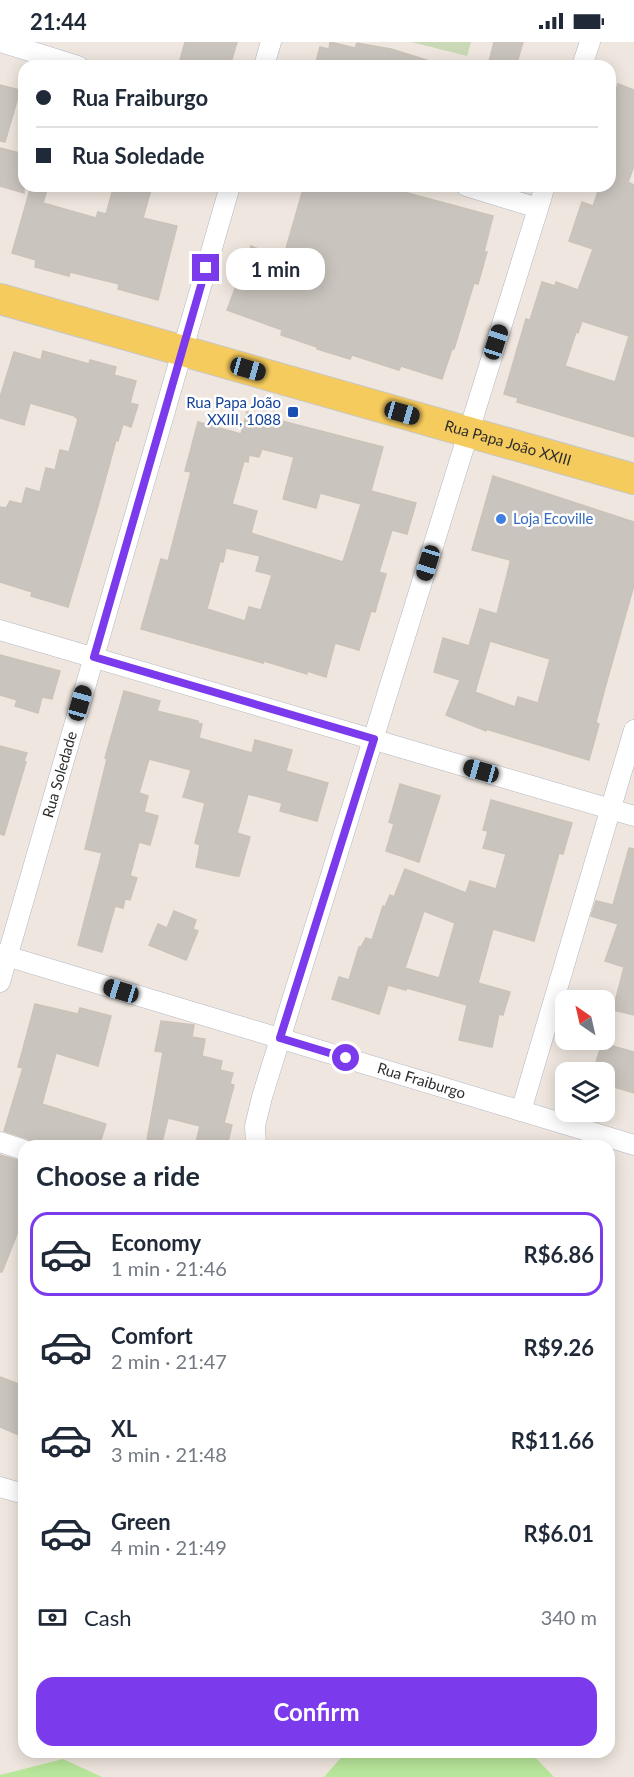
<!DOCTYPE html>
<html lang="en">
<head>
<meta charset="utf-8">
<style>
	:root { --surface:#fff; --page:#f6f6f7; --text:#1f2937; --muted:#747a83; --line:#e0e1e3; --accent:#7c3aed }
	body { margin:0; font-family:Lato,sans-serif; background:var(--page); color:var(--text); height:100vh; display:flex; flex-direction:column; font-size:22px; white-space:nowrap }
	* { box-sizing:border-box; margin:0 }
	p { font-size:20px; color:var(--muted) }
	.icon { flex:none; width:33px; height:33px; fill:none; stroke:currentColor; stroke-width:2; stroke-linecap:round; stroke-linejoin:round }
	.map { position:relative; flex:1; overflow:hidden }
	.drawer { position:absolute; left:18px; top:1098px; width:597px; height:618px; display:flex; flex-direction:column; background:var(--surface); border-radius:18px; box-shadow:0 3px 15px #0003 }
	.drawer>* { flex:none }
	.top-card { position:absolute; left:18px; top:18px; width:598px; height:132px; border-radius:18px; box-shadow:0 3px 15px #0003; display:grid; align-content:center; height:132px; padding:0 18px; background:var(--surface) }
	.needle { width:39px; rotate:326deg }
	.fabs { position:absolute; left:555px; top:948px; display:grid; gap:12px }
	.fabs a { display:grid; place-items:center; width:60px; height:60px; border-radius:12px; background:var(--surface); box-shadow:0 3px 15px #0003; font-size:30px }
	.end { position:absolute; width:27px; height:27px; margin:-14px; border:8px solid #7c3aed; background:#fff; box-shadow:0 0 0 3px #fff }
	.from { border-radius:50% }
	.bubble { position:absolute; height:42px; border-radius:18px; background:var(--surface); box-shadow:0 3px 15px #0003; font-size:20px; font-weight:700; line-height:42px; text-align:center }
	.car { position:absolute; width:18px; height:36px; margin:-18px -9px; border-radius:8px; box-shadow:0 0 4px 2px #0007; background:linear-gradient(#222 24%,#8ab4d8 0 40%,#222 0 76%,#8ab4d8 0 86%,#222 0) }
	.top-card b { display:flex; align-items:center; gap:21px; height:57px; font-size:22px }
	.top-card b+b { border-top:2px solid var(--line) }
	.top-card i { width:15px; height:15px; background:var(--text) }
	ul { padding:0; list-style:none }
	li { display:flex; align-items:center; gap:18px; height:84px; margin:0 12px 9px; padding:0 6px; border:3px solid transparent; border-radius:18px }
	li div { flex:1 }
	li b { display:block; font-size:22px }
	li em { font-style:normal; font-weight:700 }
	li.current { border-color:var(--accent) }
	li>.icon { width:54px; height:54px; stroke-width:1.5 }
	h2 { padding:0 18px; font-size:27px; line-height:72px }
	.pay { display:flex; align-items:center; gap:15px; height:66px; padding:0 18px; font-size:22px }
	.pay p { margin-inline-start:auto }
	.button { display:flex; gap:12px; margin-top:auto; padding:12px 18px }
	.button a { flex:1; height:69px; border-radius:18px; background:var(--accent); color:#fff; font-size:24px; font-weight:700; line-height:69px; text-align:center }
	.status { display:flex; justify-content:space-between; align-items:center; height:42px; padding:0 30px; background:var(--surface); direction:ltr }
	.status svg { height:16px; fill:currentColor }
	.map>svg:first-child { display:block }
	.green { fill:#b8e69a }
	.cemetery { fill:#c9d9b6 }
	.building { fill:#cac4be; stroke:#cac3b8; stroke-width:1.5; fill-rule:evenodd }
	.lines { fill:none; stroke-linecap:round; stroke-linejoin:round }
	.minor-casing { stroke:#b3b6c1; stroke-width:21 }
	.primary-casing { stroke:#c8c8c8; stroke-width:32 }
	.minor { stroke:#fff; stroke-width:20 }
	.primary { stroke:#f6cb5d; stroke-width:30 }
	.route { stroke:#7c3aed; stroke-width:8 }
	.transit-dot { fill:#1a4fb4; stroke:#fff; stroke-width:2 }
	.shop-dot { fill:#3f7fe0; stroke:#fff; stroke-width:2 }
	.labels { text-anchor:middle; stroke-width:5; stroke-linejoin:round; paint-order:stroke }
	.transit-label { font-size:15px; fill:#164399; stroke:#fff; text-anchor:end }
	.street-label { font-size:15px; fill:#2d2d2d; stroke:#fff }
	.shop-label { font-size:15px; fill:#366cbe; stroke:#fff; text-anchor:start }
</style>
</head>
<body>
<div class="status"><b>21:44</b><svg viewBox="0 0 49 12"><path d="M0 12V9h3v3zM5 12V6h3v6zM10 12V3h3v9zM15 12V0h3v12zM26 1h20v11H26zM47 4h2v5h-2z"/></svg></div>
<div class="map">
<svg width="634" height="1735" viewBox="0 0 634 1735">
	<rect width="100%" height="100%" fill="#efe7df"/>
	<!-- green -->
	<g class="green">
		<path d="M346,1710H530L554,1735H324Z"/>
		<path d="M63,1717L102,1735H0V1733Z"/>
	</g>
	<!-- cemetery -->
	<path class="cemetery" d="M411,0H471L467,14Z"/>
	<!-- building -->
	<g class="building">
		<path d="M185,0H237L230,24H200L180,18Z"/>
		<path d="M330,0L355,6L357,1L391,7L433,20V24H315L320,5L329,7Z"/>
		<path d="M494,0H523L516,24H488Z"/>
		<path d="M618,42L634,48V124L628,140L634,143V395L517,360L518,356L504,352L526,277L530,278L542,240L555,244L556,240L578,248L593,207L569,199L582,160L593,164L600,144H610V66ZM582,279L629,294L615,340L565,324L576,290L578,291Z"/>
		<path d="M0,43L20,48L5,100L0,99Z"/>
		<path d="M0,106L24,112V151L0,144Z"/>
		<path d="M31,144H48L43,161L96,176L98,170L106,172L114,144H152L143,176L177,184L158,258L118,247L119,242L70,230L69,234L35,225L36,218L12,211Z"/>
		<path d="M304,144H370L388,150L389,146L493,174L484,210H487L478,242L474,241L454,307H452L442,337L401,324L399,328L352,313L350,317L317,307V305L281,293L282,288L227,268L251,204L283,217Z"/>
		<path d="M43,309L89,322L90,318L116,325L114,333L136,339L130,361L138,363L131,385L123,382L118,399L116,398L98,464L68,565L31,554L32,550L0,540V465L6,466L10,459L22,462L26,446L40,450L46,426L55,428L60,408L69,410L78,377L75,375V374L30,361L24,383L0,376V355L14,310L41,318Z"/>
		<path d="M247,370L383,405L371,449L416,461L407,492L392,488L379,530L386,532L375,570L371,569L359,608L335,601L326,635L307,629V632L264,619L263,621L141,587L161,517L168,519L191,430L185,429L198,380L241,392ZM262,407L294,415L283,457L316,466L320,451L361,462L343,520L251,491L257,469L232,462L244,419L248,420L249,413L259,415ZM226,506L260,514L256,529L272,533L261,568L249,565L245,579L207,567L220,519L223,520Z"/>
		<path d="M493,434L634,480V543L605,646L596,680L599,682L589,718L486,687V689L446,673L460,638L434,630L443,596L469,604L480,567L497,572L510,521V518L472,508ZM490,599L550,617L538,661L518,655L515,665L475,650Z"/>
		<path d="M0,613L60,629L52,657L42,655L38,671L15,664L17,658L0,653Z"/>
		<path d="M124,649L160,659L157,669L198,679V681L202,682L199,696L252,711L255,698L292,708L286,729L328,741L317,779L280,769L282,761L248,752L237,791L250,795L239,834H236L196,825L200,803L195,801L205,761L183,755L191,728L149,717L139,751L148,754L144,770L158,774L150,803L139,800L130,834L137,836L130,858L125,857L123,866L115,864L102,910L78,903L102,811L85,807L107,717L105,716Z"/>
		<path d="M0,704L27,711L24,719L26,720L4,793L0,792Z"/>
		<path d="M400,742L440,754L419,820L386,809L394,782L389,780Z"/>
		<path d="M491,758L572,781L563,812L559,811L534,899L493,887L478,941L510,950L503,973L499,972L492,1005L459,998L467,963L407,946L406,948L388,943L379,972L332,957L339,935L349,938L359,905H361L366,896L372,898L383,864L385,865L390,853L394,855L405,827L466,851L470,839L496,847L506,812L483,806L488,789L483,788ZM424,869L455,881L439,936L405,926Z"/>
		<path d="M629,806L634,807V973L613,968L624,925L605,919L618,882L591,874L596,859L613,863Z"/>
		<path d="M174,869L196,878L193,887L198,889L186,918L149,903L158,882L167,886Z"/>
		<path d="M35,962L78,972L80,966L111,974L98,1024L56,1011L42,1062L106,1082L99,1104H35L28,1097L4,1089L23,1026L18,1025Z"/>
		<path d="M161,979L194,983L192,995L205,997L202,1014L222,1019L220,1028L233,1031L230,1042L234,1043L224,1081L232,1083L227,1104H195L200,1084L168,1076L161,1104H146L163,1010L155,1009Z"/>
		<path d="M602,1001L634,1010V1051L604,1042V1030H593Z"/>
		<path d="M0,1113L24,1120V1174L2,1230H0Z"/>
		<path d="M0,1335L24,1344V1395L0,1385Z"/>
	</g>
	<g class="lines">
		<!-- minor casing -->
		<g class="minor-casing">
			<g id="minor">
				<path d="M1,0L78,24"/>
				<path d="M264,24L271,0"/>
				<path d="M582,24L590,0"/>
				<path d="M466,144L538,166"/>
				<path d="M0,588L634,774"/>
				<path id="s1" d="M0,912L634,1103"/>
				<path id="s2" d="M0,940L230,144"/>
				<path d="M521,1069L634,688"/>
				<path d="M0,1100L24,1108"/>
				<path d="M256,1104L255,1084L262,1055L545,144"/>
				<path d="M0,1445L24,1452"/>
			</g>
		</g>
		<!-- primary casing -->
		<g class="primary-casing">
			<g id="primary">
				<path id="s3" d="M0,257L634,437"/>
			</g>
		</g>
		<!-- minor -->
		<use href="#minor" class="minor"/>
		<!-- primary -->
		<use href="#primary" class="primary"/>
	</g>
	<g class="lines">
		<!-- route -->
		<path class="route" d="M206,226L94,615L374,697L280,996L346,1016"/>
	</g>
	<!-- markers -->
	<rect class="transit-dot" x="287" y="364" width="12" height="12" rx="3"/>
	<circle class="shop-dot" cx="501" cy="477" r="6"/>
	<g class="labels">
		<!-- transit labels -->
		<g class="transit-label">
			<text x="281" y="366">Rua Papa João<tspan x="281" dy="17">XXIII, 1088</tspan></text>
		</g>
		<!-- street labels -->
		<g class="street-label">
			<text dy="5" stroke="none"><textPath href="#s3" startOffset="528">Rua Papa João XXIII</textPath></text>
			<text dy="5" stroke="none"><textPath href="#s2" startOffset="216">Rua Soledade</textPath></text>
			<text dy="5" stroke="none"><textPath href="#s1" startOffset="440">Rua Fraiburgo</textPath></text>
		</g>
		<!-- shop labels -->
		<g class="shop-label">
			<text x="513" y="482">Loja Ecoville</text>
		</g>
	</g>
</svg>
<div class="fabs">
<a><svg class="needle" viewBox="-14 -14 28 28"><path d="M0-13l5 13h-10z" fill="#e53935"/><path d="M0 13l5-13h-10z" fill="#747a83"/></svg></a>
<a><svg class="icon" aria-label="layers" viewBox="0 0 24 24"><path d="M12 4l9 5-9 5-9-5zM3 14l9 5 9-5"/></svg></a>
</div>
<i class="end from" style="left:346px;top:1016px"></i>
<i class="end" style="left:206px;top:226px"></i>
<div class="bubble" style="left:226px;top:206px;width:99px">1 min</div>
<i class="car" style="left:496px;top:300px;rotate:18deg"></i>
<i class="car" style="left:248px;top:327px;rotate:106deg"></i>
<i class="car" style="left:402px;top:371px;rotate:106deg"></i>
<i class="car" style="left:428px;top:521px;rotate:197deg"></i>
<i class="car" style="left:80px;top:661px;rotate:16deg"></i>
<i class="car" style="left:481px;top:729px;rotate:286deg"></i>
<i class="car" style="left:121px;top:949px;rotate:287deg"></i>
<div class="top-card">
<b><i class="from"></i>Rua Fraiburgo</b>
<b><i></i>Rua Soledade</b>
</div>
<section class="drawer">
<h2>Choose a ride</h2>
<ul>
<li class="current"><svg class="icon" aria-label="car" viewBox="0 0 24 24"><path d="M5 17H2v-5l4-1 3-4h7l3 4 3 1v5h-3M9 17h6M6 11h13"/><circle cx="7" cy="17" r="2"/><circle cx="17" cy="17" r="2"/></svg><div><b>Economy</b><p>1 min · 21:46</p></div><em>R$6.86</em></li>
<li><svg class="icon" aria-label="car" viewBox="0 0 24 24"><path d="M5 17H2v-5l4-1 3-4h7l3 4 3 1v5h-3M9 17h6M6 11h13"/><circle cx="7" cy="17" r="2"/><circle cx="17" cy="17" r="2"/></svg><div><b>Comfort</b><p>2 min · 21:47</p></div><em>R$9.26</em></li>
<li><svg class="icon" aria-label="car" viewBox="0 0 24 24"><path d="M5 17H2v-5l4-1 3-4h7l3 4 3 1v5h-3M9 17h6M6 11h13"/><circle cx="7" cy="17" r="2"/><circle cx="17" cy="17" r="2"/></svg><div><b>XL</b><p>3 min · 21:48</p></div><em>R$11.66</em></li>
<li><svg class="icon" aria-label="car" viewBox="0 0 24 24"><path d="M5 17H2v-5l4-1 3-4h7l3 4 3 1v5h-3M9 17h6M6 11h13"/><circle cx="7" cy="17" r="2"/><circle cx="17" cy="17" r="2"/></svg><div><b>Green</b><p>4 min · 21:49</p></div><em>R$6.01</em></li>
</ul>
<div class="pay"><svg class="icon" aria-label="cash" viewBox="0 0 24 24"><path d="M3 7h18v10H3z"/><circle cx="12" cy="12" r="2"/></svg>Cash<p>340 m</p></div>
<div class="button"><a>Confirm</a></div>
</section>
</div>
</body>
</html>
